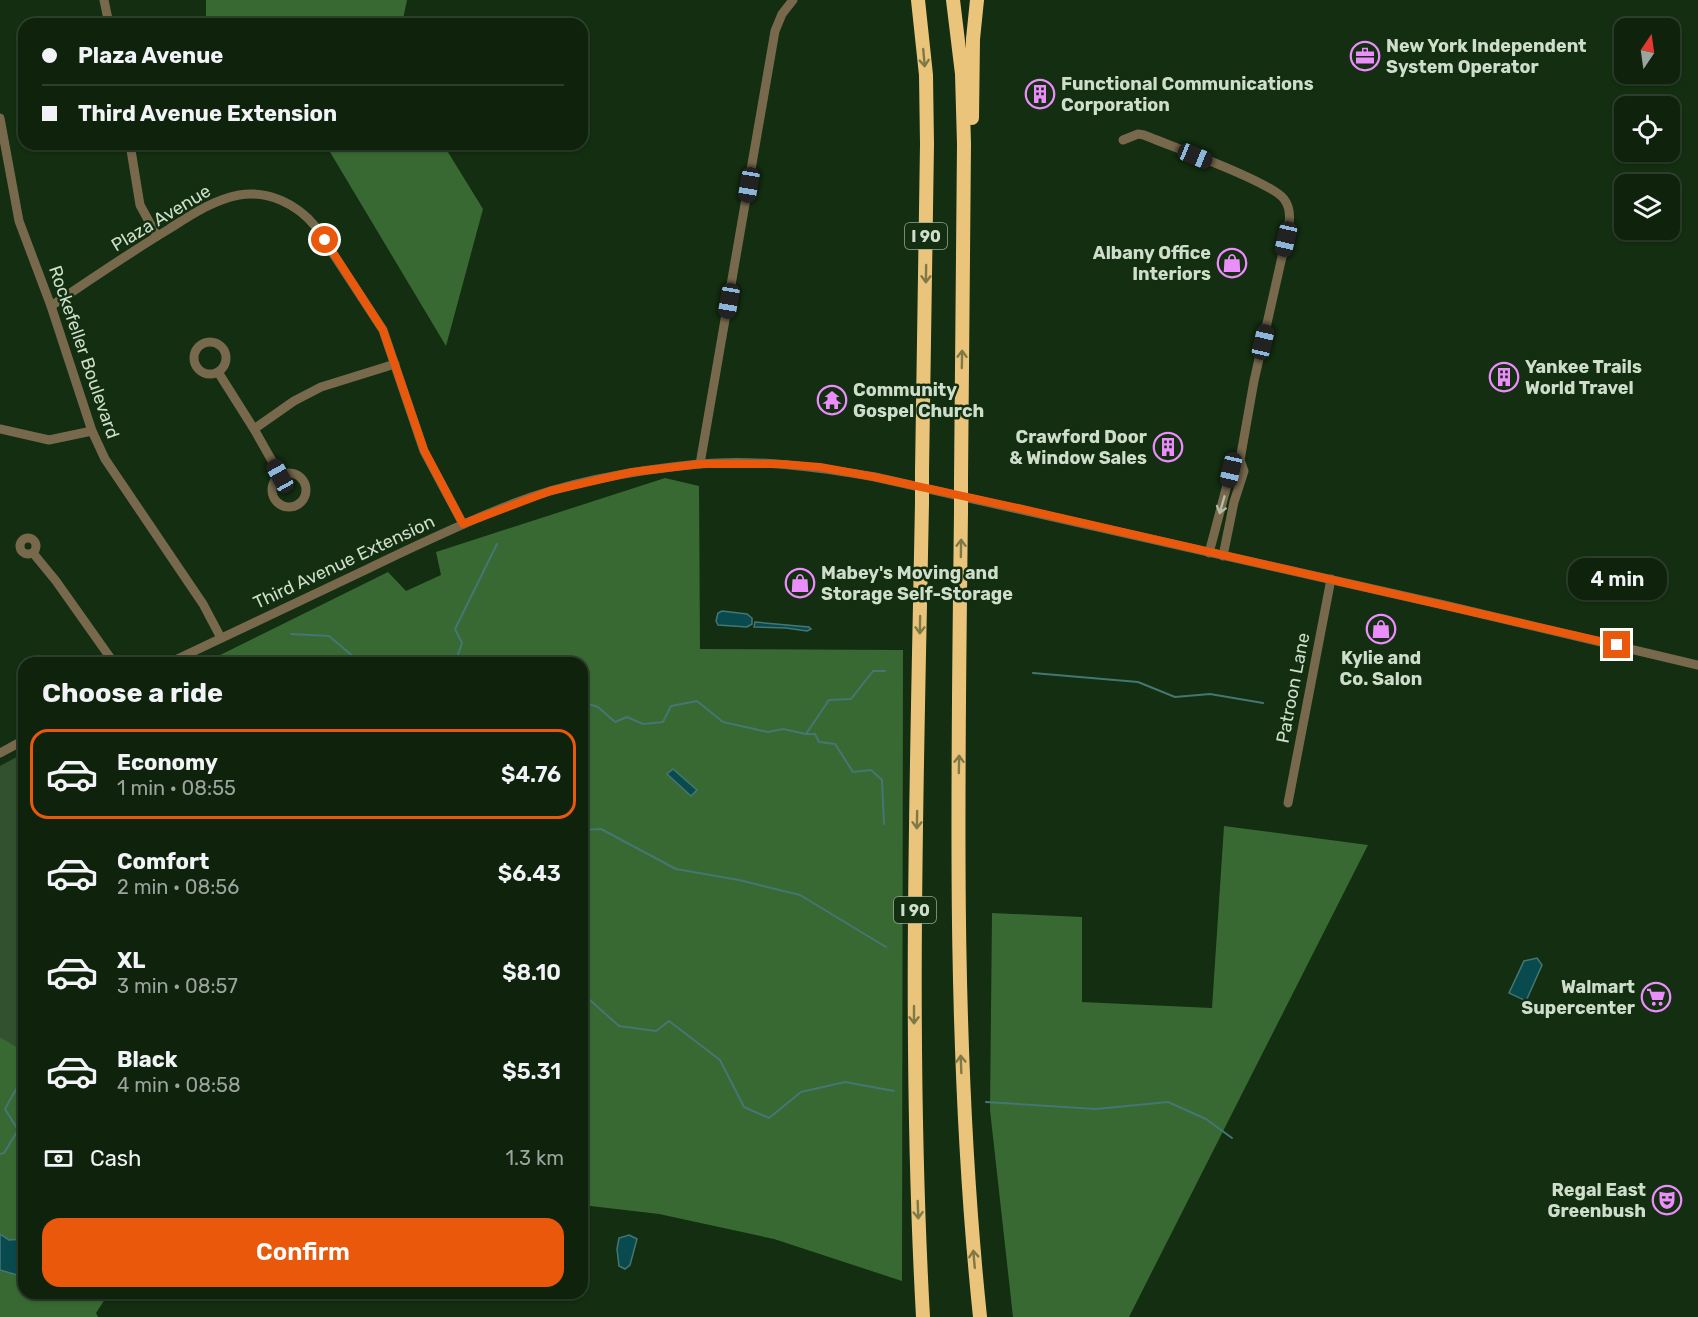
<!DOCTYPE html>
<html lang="en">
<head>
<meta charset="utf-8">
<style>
	:root { --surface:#0e220c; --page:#172a15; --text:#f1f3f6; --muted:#9ba49d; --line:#2e3f2d; --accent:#ea580c }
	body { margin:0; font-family:Rubik,sans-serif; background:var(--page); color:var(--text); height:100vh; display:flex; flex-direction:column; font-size:22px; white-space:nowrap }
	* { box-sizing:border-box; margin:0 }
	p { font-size:20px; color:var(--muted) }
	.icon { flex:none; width:33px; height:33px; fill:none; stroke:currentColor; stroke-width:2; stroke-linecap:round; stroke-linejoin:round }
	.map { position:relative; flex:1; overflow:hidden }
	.drawer { position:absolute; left:18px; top:657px; width:570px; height:642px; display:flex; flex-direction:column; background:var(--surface); border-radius:18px; box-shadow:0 2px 4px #0004,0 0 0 2px var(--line) }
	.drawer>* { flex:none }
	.hud { position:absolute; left:18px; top:18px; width:570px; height:132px; border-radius:18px; box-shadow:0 2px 4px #0004,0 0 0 2px var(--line); display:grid; align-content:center; height:132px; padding:0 24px; background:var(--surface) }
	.needle { width:39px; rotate:13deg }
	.fabs { position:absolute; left:1614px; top:18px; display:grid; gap:12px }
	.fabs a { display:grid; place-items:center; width:66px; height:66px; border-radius:12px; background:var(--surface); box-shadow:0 2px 4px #0004,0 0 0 2px var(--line); font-size:30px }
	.end { position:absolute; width:27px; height:27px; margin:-14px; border:8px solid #ea580c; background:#fff; box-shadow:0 0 0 3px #fff }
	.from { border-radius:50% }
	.bubble { position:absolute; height:42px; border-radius:18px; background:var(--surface); box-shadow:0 2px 4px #0004,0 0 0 2px var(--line); font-size:20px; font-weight:600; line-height:42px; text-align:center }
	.car { position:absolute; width:18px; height:36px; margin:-18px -9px; border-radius:8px; box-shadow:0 0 4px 2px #0007; background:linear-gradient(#222 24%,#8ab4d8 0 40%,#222 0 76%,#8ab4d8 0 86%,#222 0) }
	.hud b { display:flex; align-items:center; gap:21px; height:57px; font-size:22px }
	.hud b+b { border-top:2px solid var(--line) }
	.hud i { width:15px; height:15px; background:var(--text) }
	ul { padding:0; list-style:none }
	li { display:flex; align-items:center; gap:18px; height:90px; margin:0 12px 9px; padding:0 12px; border:3px solid transparent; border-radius:18px }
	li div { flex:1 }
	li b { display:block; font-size:22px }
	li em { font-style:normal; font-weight:600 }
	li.current { border-color:var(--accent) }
	li>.icon { width:54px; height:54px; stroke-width:1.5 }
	h2 { padding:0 24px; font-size:27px; line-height:72px }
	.pay { display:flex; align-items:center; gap:15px; height:66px; padding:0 24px; font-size:22px }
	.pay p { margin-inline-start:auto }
	.cta { display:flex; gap:12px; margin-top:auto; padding:12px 24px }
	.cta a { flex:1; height:69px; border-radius:18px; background:var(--accent); color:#fff; font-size:24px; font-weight:600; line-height:69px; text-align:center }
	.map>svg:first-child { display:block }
	.green { fill:#32512e }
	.forest { fill:#386932 }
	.water { fill:#094a4e; stroke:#447674; stroke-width:1.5 }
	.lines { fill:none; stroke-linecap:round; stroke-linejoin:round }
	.stream { stroke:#447674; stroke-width:2 }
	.minor { stroke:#78694d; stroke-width:9 }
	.highway { stroke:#ebc47c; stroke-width:14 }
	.highway-bridge { stroke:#ebc47c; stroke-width:14 }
	.oneway { stroke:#7f7946 }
	.oneway2 { stroke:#b4bba5 }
	.route { stroke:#ea580c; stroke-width:8 }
	.labels { text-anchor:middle; stroke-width:5; stroke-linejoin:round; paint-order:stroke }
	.shield { fill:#132e10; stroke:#96a993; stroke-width:1.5 }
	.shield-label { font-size:16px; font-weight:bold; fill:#cedecb }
	.poi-label { font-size:18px; font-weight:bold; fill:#cedecb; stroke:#132e10; text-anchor:start }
	.street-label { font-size:18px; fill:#cedecb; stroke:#132e10 }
</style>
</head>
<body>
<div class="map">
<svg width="1698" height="1317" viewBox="0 0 1698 1317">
	<rect width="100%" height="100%" fill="#132e10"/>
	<!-- green -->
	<path class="green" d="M24,753V1043L18,1049L0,1037V766Z"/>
	<!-- forest -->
	<g class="forest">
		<path d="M206,0H407L402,24H206Z"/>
		<path d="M208,144H443L483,209L446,346L327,147L208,152Z"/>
		<path d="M665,478L699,486L700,649L903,650L902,1281L774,1239L659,1214L582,1205V663H204L388,572L406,591L441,575L436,552Z"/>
		<path d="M1224,826L1368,845L1129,1317H1013L990,1110L992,913L1082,917V1002L1212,1008Z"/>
		<path d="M0,1037L18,1048L24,1043V1293H109L96,1313L98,1317H0Z"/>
	</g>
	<!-- water -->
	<g class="water">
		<path d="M722,611L747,614L752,618V624L747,627L718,625L716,621L718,613Z"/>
		<path d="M755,622L809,627L811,629L807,631L786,628L754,627Z"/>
		<path d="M673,769L697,790L691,796L667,774Z"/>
		<path d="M1537,958L1542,965L1526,1001L1509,993L1524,961Z"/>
		<path d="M0,1234L9,1240L24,1239V1277L0,1270Z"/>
		<path d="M629,1235L637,1239L630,1265L625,1269L619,1266L617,1249L619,1238Z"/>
	</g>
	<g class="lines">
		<!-- stream -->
		<g class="stream">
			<path d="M291,634L329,636L361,663"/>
			<path d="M455,663L462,643L455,629L497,544"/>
			<path d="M1033,673L1138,682L1175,697L1210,694L1263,703"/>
			<path d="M582,702L598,707L615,722L627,717L643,724L663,722L671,706L697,701L723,722L768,732L783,729L806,734L829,700L851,699L873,671H885"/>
			<path d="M806,734H815L819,742L835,744L853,772L871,770L882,780L884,824"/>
			<path d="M582,805L586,810L582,829"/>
			<path d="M582,830L601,829L676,869L739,880L800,895L886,947"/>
			<path d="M582,993L619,1026L656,1031L669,1021L720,1060L744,1107L769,1118L801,1092L845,1082L894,1091"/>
			<path d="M986,1102L1096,1109L1168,1102L1206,1119L1232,1138"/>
			<path d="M0,1154L4,1153L18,1130L5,1109L24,1075"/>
		</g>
		<!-- minor -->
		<g class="minor">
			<path d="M104,0L109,24"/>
			<path d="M0,118L19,221L51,306L92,431L105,459L203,604L221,638"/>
			<path d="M1123,140L1138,134L1144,135C1170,146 1270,181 1284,199C1293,211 1289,225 1286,239L1254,381L1240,460L1244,471L1234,502L1223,556"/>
			<path d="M130,144L140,205L157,236"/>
			<path d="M51,306C90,280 129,253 169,229C191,215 213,200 239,195C268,190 297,204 315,226L383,330L424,451L463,524"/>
			<circle cx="210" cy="358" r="16"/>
			<path d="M218,372L254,429L280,475"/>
			<path d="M0,429L49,440L92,431"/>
			<path d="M254,429L294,401L321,387L395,364"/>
			<path d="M700,464L775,31L782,14L793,0"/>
			<circle cx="289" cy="490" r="17"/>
			<circle cx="28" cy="546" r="8"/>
			<path d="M33,553L56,581L114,663"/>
			<path d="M1209,553L1231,470L1240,460"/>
			<path d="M169,663C232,633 295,603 359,573C409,549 460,524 512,504C571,481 636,470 699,464C758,459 817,467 875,477L1444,605L1698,665"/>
			<path d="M0,753L24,740"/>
			<path d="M1288,803L1331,579"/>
		</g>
		<!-- highway -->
		<g class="highway">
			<path d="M918,0L926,75L927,144L922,472"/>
			<path d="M953,0L962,74L964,144L961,480"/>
			<path d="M972,118L973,39L977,0"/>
			<path d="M922,503C917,774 908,1046 923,1317"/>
			<path d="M961,512C958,781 952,1049 980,1317"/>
		</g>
		<!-- highway-bridge -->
		<g class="highway-bridge">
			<path d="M922,503V472"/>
			<path d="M961,512V480"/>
		</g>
	</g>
	<!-- one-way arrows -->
	<defs><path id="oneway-shaft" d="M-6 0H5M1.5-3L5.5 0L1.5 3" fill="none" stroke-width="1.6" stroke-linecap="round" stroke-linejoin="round" transform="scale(1.5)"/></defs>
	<g class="oneway">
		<use href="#oneway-shaft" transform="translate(924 58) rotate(85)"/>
		<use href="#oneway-shaft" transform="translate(926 274) rotate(91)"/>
		<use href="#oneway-shaft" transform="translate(962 359) rotate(-89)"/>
		<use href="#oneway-shaft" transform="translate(961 548) rotate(-89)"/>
		<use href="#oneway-shaft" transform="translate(920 625) rotate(91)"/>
		<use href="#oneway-shaft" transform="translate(959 764) rotate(-89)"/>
		<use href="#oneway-shaft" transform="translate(917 820) rotate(91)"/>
		<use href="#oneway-shaft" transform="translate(914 1015) rotate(90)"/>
		<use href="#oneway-shaft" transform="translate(961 1064) rotate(-92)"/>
		<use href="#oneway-shaft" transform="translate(918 1210) rotate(88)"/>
		<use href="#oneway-shaft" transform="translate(974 1259) rotate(-95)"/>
	</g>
	<use class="oneway2" href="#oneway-shaft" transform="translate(1222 505) rotate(106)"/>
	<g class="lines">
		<!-- route -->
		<path class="route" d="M325,240L383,330L424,450L463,524L550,491L632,472L700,464H782L820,467L875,477L1018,508L1617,645"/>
	</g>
	<!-- icons -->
	<defs>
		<g id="office-ring" transform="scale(1.5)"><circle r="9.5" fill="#132e10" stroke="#eb8dfb" stroke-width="1.5"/><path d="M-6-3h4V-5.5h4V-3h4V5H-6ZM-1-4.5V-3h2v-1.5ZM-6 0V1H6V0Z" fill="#eb8dfb"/></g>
		<g id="building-ring" transform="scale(1.5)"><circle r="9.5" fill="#132e10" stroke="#eb8dfb" stroke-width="1.5"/><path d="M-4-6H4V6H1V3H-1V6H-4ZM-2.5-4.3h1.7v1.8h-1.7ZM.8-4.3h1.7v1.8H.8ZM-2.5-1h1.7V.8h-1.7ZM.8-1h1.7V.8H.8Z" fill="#eb8dfb"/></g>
		<g id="shop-ring" transform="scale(1.5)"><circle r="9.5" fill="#132e10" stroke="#eb8dfb" stroke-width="1.5"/><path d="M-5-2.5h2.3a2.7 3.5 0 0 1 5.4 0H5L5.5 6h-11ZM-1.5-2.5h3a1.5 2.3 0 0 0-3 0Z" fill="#eb8dfb"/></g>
		<g id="temple-ring" transform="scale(1.5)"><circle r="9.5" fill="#132e10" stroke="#eb8dfb" stroke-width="1.5"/><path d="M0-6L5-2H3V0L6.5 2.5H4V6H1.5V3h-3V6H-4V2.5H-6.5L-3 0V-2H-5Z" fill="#eb8dfb"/></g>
		<g id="supermarket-ring" transform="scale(1.5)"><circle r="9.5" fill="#132e10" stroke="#eb8dfb" stroke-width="1.5"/><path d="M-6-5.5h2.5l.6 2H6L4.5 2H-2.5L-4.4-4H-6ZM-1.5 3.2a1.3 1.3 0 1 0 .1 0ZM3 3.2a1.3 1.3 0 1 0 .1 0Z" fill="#eb8dfb"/></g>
		<g id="theatre-ring" transform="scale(1.5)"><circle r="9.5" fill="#132e10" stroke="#eb8dfb" stroke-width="1.5"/><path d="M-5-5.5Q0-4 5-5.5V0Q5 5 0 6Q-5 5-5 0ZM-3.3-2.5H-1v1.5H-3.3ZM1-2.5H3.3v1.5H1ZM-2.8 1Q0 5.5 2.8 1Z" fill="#eb8dfb"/></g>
	</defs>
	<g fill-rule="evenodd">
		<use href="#office-ring" x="1365" y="56"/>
		<use href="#building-ring" x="1040" y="94"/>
		<use href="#shop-ring" x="1232" y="263"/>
		<use href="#building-ring" x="1504" y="377"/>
		<use href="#temple-ring" x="832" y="400"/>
		<use href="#building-ring" x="1168" y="447"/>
		<use href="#shop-ring" x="800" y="583"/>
		<use href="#shop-ring" x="1381" y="629"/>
		<use href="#supermarket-ring" x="1656" y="997"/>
		<use href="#theatre-ring" x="1667" y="1200"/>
	</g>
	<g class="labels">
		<!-- shield labels -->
		<g class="shield">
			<rect x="905" y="223" width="42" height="26" rx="4.5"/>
			<rect x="894" y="897" width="42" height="26" rx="4.5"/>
		</g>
		<g class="shield-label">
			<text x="926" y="242">I 90</text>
			<text x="915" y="916">I 90</text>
		</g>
		<!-- poi labels -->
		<g class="poi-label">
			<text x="1386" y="52">New York Independent<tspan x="1386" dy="21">System Operator</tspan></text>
			<text x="1061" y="90">Functional Communications<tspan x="1061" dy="21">Corporation</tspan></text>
			<text x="1211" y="259" text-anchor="end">Albany Office<tspan x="1211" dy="21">Interiors</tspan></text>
			<text x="1525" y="373">Yankee Trails<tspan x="1525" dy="21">World Travel</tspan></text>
			<text x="853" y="396">Community<tspan x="853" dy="21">Gospel Church</tspan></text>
			<text x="1147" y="443" text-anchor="end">Crawford Door<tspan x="1147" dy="21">&amp; Window Sales</tspan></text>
			<text x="821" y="579">Mabey's Moving and<tspan x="821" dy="21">Storage Self-Storage</tspan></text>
			<text x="1381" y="664" text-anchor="middle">Kylie and<tspan x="1381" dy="21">Co. Salon</tspan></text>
			<text x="1635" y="993" text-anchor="end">Walmart<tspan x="1635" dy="21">Supercenter</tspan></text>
			<text x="1646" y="1196" text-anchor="end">Regal East<tspan x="1646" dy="21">Greenbush</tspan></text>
		</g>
		<!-- street labels -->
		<g class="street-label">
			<text transform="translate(161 218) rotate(-31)" y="6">Plaza Avenue</text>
			<text transform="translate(84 352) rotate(71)" y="6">Rockefeller Boulevard</text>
			<text transform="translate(344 562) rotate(-25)" y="6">Third Avenue Extension</text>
			<text transform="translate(1293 688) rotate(-79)" y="6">Patroon Lane</text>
		</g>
	</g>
</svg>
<div class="fabs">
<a><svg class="needle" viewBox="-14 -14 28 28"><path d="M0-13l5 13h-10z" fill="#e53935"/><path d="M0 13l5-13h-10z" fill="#9ba49d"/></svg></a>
<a><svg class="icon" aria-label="locate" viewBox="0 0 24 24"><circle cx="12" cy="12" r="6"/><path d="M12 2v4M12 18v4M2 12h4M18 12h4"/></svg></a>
<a><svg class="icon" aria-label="layers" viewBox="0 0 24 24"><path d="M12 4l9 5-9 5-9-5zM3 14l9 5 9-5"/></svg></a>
</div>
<i class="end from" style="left:325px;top:240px"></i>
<i class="end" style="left:1617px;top:645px"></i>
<div class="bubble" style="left:1568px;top:558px;width:99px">4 min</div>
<i class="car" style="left:1195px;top:156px;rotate:112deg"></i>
<i class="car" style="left:749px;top:185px;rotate:190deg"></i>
<i class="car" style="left:1286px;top:239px;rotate:193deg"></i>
<i class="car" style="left:729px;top:301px;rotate:190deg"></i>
<i class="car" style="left:1263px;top:342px;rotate:13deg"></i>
<i class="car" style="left:1231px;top:470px;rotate:193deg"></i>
<i class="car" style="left:280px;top:476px;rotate:331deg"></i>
<div class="hud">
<b><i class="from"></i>Plaza Avenue</b>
<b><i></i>Third Avenue Extension</b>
</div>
<section class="drawer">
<h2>Choose a ride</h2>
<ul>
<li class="current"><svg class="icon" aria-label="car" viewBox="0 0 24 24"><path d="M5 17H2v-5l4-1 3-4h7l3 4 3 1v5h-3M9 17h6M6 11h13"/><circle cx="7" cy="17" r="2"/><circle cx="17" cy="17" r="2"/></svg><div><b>Economy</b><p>1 min · 08:55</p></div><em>$4.76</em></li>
<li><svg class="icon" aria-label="car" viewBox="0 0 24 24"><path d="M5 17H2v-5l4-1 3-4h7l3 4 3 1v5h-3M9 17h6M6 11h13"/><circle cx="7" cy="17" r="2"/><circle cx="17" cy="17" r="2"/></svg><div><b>Comfort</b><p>2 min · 08:56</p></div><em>$6.43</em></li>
<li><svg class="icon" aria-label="car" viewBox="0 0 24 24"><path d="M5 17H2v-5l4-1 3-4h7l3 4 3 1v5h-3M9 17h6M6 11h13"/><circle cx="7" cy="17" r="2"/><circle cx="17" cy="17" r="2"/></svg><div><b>XL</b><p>3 min · 08:57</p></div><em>$8.10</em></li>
<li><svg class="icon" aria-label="car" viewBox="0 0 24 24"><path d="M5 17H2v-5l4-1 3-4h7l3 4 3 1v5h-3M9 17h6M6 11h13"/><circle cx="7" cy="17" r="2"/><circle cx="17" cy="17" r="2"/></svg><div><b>Black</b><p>4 min · 08:58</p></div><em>$5.31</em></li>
</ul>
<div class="pay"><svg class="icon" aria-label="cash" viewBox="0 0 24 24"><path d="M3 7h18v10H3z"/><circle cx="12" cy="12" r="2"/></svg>Cash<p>1.3 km</p></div>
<div class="cta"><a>Confirm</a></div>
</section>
</div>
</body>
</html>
